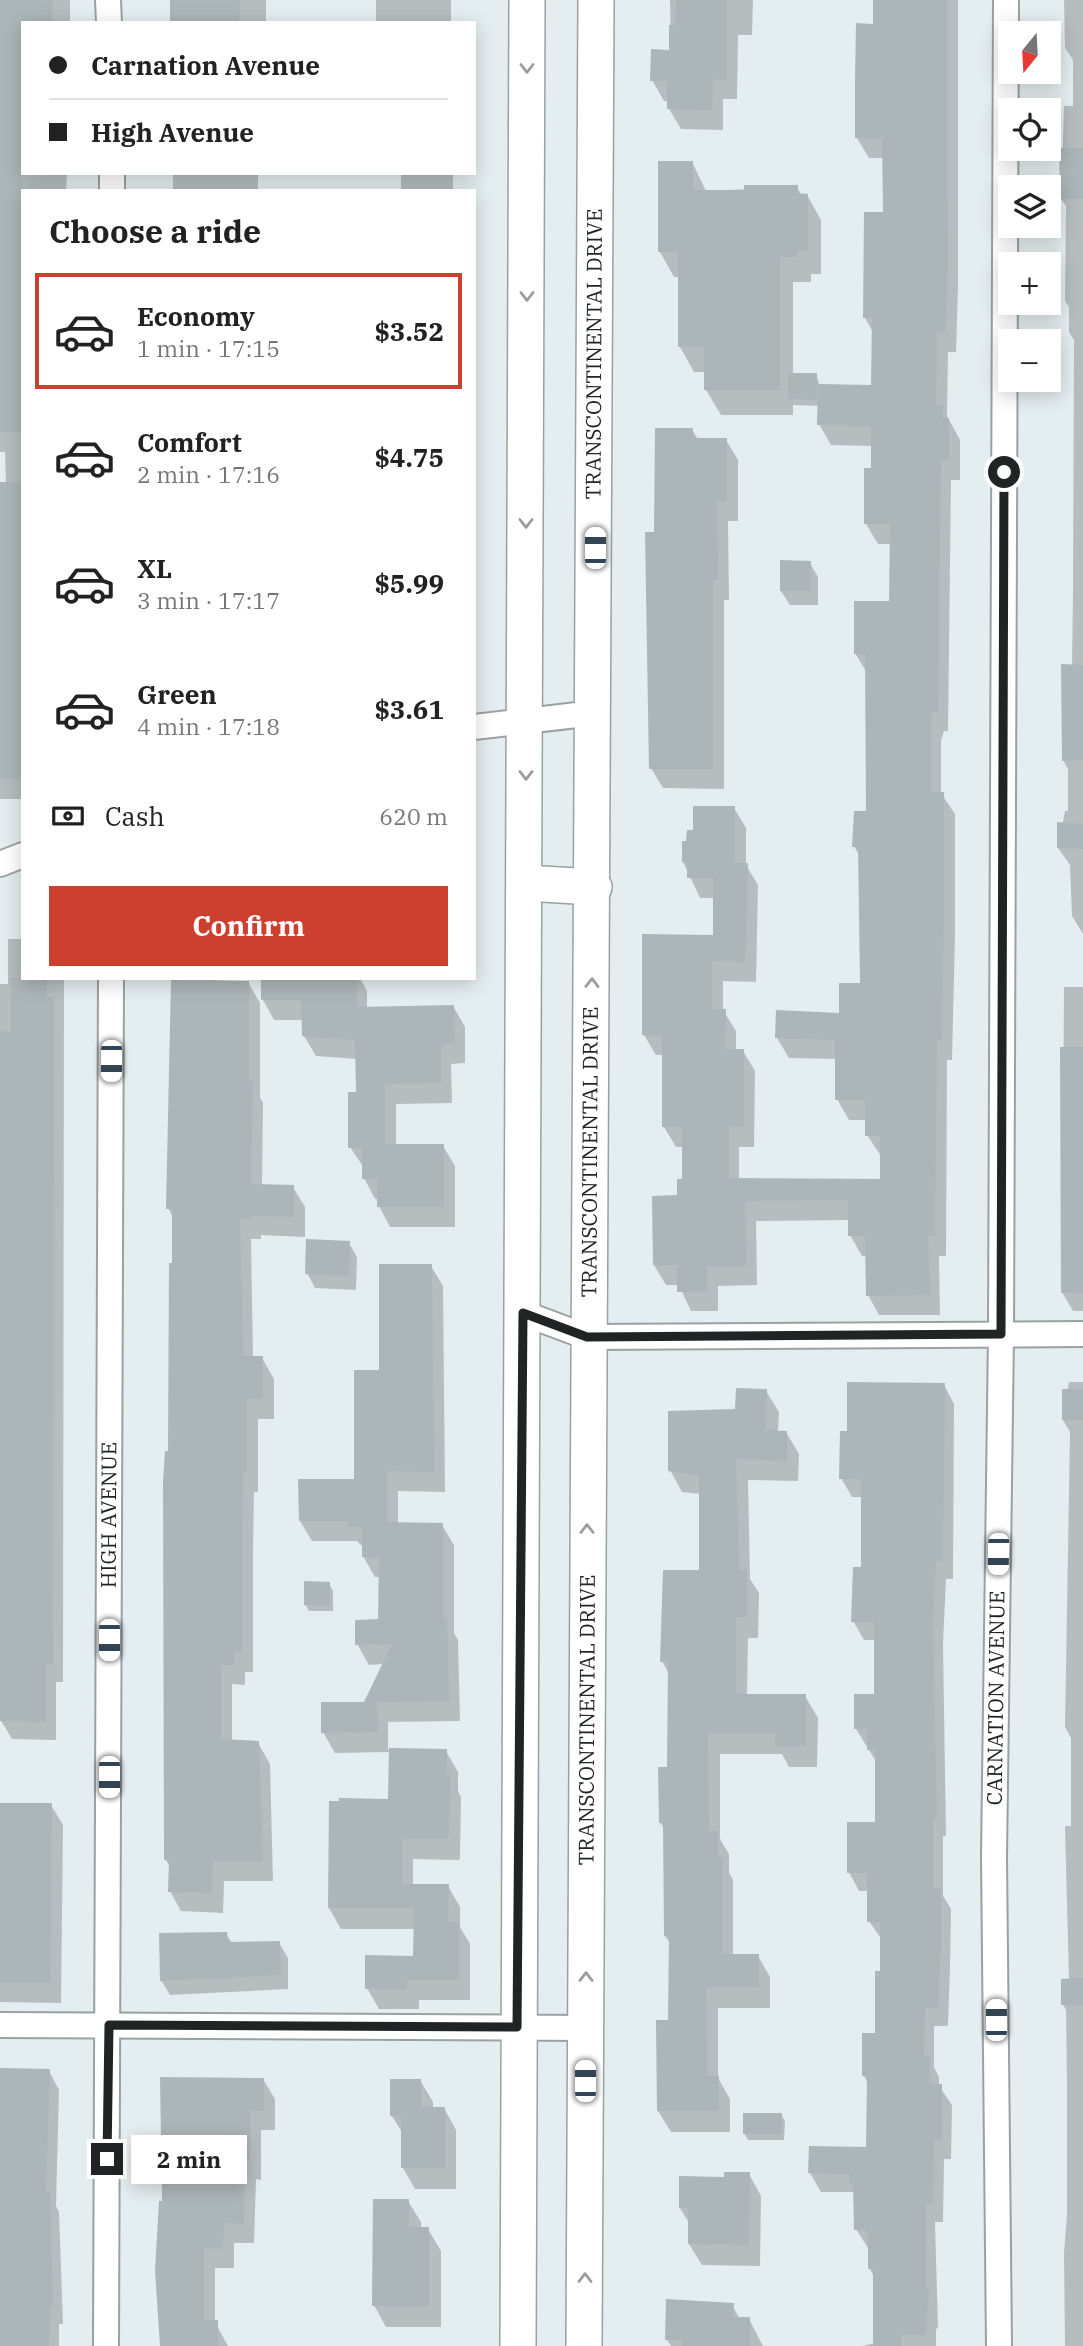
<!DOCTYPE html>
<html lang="en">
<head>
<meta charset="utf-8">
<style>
	:root { --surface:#fff; --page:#f6f6f6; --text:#222; --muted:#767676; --line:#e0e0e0; --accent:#cd4030 }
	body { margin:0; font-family:"IBM Plex Serif",serif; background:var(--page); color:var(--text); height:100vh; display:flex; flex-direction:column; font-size:26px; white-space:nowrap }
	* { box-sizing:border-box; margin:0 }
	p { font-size:23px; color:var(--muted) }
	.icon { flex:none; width:38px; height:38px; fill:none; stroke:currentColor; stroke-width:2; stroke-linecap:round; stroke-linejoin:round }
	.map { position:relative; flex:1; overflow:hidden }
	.side { position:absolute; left:21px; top:189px; width:455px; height:791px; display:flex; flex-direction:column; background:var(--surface); border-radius:0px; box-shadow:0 4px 18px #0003 }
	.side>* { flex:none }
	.top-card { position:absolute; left:21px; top:21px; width:455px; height:154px; border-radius:0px; box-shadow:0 4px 18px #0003; display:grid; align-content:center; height:154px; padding:0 28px; background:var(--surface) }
	.needle { width:46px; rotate:198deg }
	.tools { position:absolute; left:998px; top:21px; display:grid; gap:14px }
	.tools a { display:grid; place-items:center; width:63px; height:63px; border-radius:0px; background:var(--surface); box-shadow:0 4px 18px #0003; font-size:35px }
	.end { position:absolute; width:32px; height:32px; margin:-16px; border:9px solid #212425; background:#fff; box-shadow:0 0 0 4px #fff }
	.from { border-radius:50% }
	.bubble { position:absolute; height:49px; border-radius:0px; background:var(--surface); box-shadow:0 4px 18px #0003; font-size:23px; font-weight:700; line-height:49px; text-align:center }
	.car { position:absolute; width:21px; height:42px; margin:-21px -10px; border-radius:9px; box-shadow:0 0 5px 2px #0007; background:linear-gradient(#fff 24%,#345 0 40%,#fff 0 76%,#345 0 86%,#fff 0) }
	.top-card b { display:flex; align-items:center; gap:24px; height:66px; font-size:26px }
	.top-card b+b { border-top:2px solid var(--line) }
	.top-card i { width:18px; height:18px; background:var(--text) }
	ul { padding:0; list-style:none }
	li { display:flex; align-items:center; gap:21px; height:116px; margin:0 14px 10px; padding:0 14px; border:4px solid transparent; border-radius:0px }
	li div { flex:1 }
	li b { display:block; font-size:26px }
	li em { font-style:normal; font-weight:700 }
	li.active { border-color:var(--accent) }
	li>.icon { width:63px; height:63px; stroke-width:1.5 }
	h2 { padding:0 28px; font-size:32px; line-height:84px }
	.pay { display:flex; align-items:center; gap:18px; height:77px; padding:0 28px; font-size:26px }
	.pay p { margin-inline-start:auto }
	.action { display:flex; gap:14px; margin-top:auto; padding:14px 28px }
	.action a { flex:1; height:80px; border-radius:0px; background:var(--accent); color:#fff; font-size:28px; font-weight:700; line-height:80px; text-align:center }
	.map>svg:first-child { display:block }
	.shadow { fill:#0003 }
	.building { fill:#acb5b7 }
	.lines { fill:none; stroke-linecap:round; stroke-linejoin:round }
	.street-casing { stroke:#99a1a3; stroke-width:28 }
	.secondary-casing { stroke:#99a1a3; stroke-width:38 }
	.street { stroke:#fff; stroke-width:24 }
	.secondary { stroke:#fff; stroke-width:35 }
	.oneway { stroke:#9b9c9d }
	.route { stroke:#212425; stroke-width:9 }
	.labels { text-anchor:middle; stroke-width:7; stroke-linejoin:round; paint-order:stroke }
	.street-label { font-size:21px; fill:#212425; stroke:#f1fbfc }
</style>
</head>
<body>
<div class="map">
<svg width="1083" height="2346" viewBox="0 0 1083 2346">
	<rect width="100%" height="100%" fill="#e4edef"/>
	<!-- shadow -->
	<g class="shadow">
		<path d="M0,0H70V23H23V173H67L66,191H23V799H0V484H6L5,452H0Z"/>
		<rect x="172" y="0" width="94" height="23"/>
		<rect x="376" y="0" width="75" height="23"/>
		<path d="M670,0H753L752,35H738L737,99H723V130L681,129L669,109V101H664L652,80L671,51Z"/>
		<path d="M875,0H958V288L956,352H948L947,416L960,440V480H951L948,731H944L941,741V793L955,814V935L952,1060H947L946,1256H939L940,1315H879L868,1295L867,1256H862L850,1235V1220L756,1221L757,1285L718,1286V1311H691L679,1285H666L654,1265L683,1180V1147H676L664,1127V1055H656L644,1035L715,937V898H700L683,862L695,832L734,808L746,828V865L758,885L756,982L723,981V1010L736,1031V1051H743L755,1071L754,1147H739V1180H881V1156L867,1135V1120H849L837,1099V1059L789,1058L777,1038L840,1014L862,985L860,857L854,846L867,813V673L855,653L890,603L891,544H878L866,524L873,446L831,445L819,424V406L793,405V415H721L706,390V372H694L680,347V277H674L660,252L692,162L706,191L797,187L801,195H807L821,220V274H811V282H793V374L816,375L820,386L873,387V332L865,318L885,214L884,158H869L857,138L874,25Z"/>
		<path d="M1064,0H1083V934L1072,916L1070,865L1058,848L1065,811H1068V769L1063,760L1072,666L1073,592L1074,340L1069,332V307L1065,301L1066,206L1061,199L1064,106H1073V60L1065,48Z"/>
		<rect x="173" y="173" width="85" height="18"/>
		<rect x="401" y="173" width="52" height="18"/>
		<path d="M692,430L698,439L726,440L738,460V521H728L729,600H724V789L663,788L651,768L656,534Z"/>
		<path d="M810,563L818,577V605H790L781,591Z"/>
		<path d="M8,939H23V978H64L63,1682H56V1740L12,1739L0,1719V984H8Z"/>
		<path d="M172,978L248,982L260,1003V1097L263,1103L262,1186L293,1187L305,1207V1237L261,1235V1239H251L253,1358H262L274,1379V1419H258V1492H254L253,1551V1672H245V1685L232,1684V1741L258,1743L270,1764L273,1881H224L223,1913L181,1911L170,1891V1867L166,1860L174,1219L168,1208Z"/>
		<path d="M263,978H360L367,991V1008L453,1006L465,1027V1063L451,1064L452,1103L396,1104V1146H443L455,1166V1227H390L379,1206V1199H375L364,1178V1168L350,1147L358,1094L357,1059L316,1056L304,1036L303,1020H274L263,1000Z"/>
		<path d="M1064,987H1083V1311H1073L1062,1292Z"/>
		<path d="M349,1243L357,1257L356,1290L315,1288L307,1273Z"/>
		<path d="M431,1266L443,1286L445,1492L398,1491V1524L442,1525L454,1545V1633L458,1640L460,1721L388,1722V1750L446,1751L458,1772V1791L461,1797L460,1857L459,1860L413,1859V1886H448L460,1907V1927L470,1944V2000H419V2009H379L367,1988L415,1957V1929H341L329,1908L390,1801V1752L335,1753L323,1732L365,1703L384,1664L369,1665L357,1644L379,1621L380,1577H375L363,1556V1547L357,1541H312L300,1521L356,1481L381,1372Z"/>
		<path d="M1069,1382H1083V2346H1065L1064,2253L1067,2214V2084L1066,2010L1063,2004L1069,1981L1065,1826H1071V1738L1065,1727L1070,1432L1063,1420Z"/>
		<path d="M944,1385L954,1404L953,1579H946L943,1643L946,1836H943V1896L951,1909L950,1966L948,2026H934V2067L939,2077V2086L952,2105L951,2159H944L943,2222H935L938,2328L936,2329V2346H863L875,2343L874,2277L870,2269L868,2248L856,2229L855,2192H821L810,2173L868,2149V2084L864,2076L876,2035L882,1972V1940L869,1921V1891H859L849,1872L877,1824V1763L856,1729L876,1696V1640H864L853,1621L863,1569V1497H852L841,1478L849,1433Z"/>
		<path d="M766,1391L779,1412L778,1432H786L799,1454L798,1481L748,1480L750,1579L759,1593L758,1638H748L747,1696H805L818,1718L817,1767H789L782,1754H720V1839L729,1854V1872L733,1880V1956H758L770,1977V2008H718V2078L730,2099V2132H671L658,2111L670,2021L671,1945L665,1936V1830L660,1822L669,1768V1674L662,1661L701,1572V1494L682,1492L670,1470L737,1411Z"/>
		<path d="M329,1584L333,1591V1611H309L305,1604Z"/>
		<path d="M0,1805H51L63,1825L61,2003L0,2002Z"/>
		<path d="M226,1934L232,1943H279L288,1958V1989L170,1995L161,1980Z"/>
		<path d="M0,2070L49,2071L59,2090L56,2206L59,2212L63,2324H59V2346H0Z"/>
		<path d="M263,2079L275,2099V2130H261V2180L256,2179L254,2243H234V2268H215V2322L228,2346H161L157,2271Z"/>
		<path d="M420,2080L433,2102V2108H444L456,2130V2189H415L403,2168V2134L392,2116Z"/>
		<path d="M781,2114L785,2121L784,2140H748L744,2133Z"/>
		<path d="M749,2174L761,2196L760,2266L702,2265L689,2244V2223L680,2208L725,2179Z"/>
		<path d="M408,2201L421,2222V2229H428L441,2251V2327H386L374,2305Z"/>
		<path d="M732,2305L740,2319H749L763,2346H671L667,2340Z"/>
	</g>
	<!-- building -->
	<g class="building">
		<path d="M0,0H53L52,23H23V432H0Z"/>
		<path d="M170,0H240L239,23H170Z"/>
		<path d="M676,0H727V80L713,79L712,110L667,109V81H650L651,49L669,50V25H675Z"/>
		<path d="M873,0H947L948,267L945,332H937L936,406H943V418H949V460H941L938,712L933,711L931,719V792H944V914L942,1040H937L935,1236H928L930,1295L866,1296L865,1236H848V1200L745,1201L746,1266H707L708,1291L677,1292V1265H653L652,1196L677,1195V1179H682V1127H662V1036L642,1035V934L713,935V878H687V863L682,862V841H686L687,830H693V806H735V863H748L745,962L712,961V1009H726L725,1049H744V1127H729V1178L880,1179V1136H865V1100H835V1040L775,1038L776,1010L839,1013V983H860L858,847H852L854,811H866L865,654H854V601H889L890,524H864V468H871V426L817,425L818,384L871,385L872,318H863L864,212H883L882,138H855V79L856,23L873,24Z"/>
		<path d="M1059,148H1083V199H1060Z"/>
		<path d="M658,161H693V190H744V185H798V193L808,194V250H797V257H780V390H704V347H678V252H658Z"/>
		<path d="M788,373H817V400L788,399Z"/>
		<path d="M655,428H693V438H727V501H717L718,580H713V769H649L645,532H654Z"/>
		<rect x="0" y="482" width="23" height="297"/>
		<path d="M780,560L811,561L810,591H780Z"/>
		<path d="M1061,664L1083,665V760L1062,761Z"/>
		<path d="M1057,822L1083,824V849L1057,848Z"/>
		<path d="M11,978H47V997H54L53,1665L46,1664V1722L0,1721V1031L11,1032Z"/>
		<path d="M261,978H357V1007L454,1005L455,1043L441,1044V1083L385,1084V1144H444V1207H377V1179H362V1148H348V1092H356L355,1040L302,1036L301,1000H261Z"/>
		<path d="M171,980L249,981V1081H253L251,1184L294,1185V1217L250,1216V1219H240L243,1356H263V1399H247V1472H243L242,1529V1652H234V1665H221V1739L259,1741L263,1861H213L212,1893L168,1892L169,1860H164L163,1481L165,1451H168L169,1263H172V1209H166Z"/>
		<path d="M1060,1047H1083V1293H1061Z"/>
		<path d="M306,1239L350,1241L349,1276L305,1274Z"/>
		<path d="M379,1264H432L434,1472L387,1471V1522L443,1523V1618H447L449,1701L377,1702L378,1732L321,1733V1702H364L392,1644L355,1645V1620L378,1619L379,1558L362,1557V1527H348V1521H299L298,1479H354V1370H379Z"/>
		<path d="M847,1382L945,1383L943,1561H936L933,1623L937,1818H933V1888H941V1946L938,2008H925L924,2056H930L929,2084H942V2140H934L933,2204H926V2289H929L926,2335H901V2346H873V2269H868V2234L865,2230H854L853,2184H849V2174L808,2173L809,2146L866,2147L867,2076H862V2033H875V1971H880V1922H867V1873H847V1822H875V1750H867V1729H854V1694H874V1622H851L853,1567H861V1479H839L840,1431H847Z"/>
		<path d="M736,1388L767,1389L766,1430L787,1431V1461L736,1459L739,1570H747V1617H736V1694H806V1746H775V1733H708L709,1831H718V1857H722V1954H759V1987H706L707,2076H719V2111H657L656,2020H668L669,1937L664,1936L663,1823H659L658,1767H667L668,1662H660L663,1570H699V1475L668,1471V1411L735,1409Z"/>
		<rect x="1062" y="1389" width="21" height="31"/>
		<path d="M304,1581L330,1582V1605H304Z"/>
		<path d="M389,1748L447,1749V1774H450L449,1835L447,1839H402V1884H449L448,1922H459V1980H407V1989H365V1955L413,1956L414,1908H328L329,1801H339V1798L388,1799Z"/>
		<path d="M0,1803H52L50,1983H0Z"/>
		<path d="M227,1932L228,1942L280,1941L281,1975L160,1981L159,1933Z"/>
		<path d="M1083,1978V2005H1061V1979Z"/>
		<path d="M0,2068L50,2069L46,2192H50L53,2306H50L49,2346H0Z"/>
		<path d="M160,2077L264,2078V2111L250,2110V2160H245L244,2224L224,2223L223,2249L204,2248V2320H218V2346H160L155,2271L159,2201H162Z"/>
		<path d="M390,2079H421V2107H445V2168H401V2116H390Z"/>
		<rect x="743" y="2113" width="39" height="21"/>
		<path d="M724,2172H750L749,2245L688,2244V2208H679V2176L724,2177Z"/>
		<path d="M373,2199H409V2227H429V2306H372Z"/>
		<path d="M666,2299L734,2303L733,2317H750V2346H682V2340H665Z"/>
	</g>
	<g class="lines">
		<!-- street casing -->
		<g class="street-casing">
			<g id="street">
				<path d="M108,0L109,23"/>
				<path d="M112,173V191"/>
				<path d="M474,727L594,713"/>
				<path d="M0,864L23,855"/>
				<path d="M523,1313L587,1337L1083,1334"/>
				<path d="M0,2025L585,2028"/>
				<path id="s1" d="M106,2346L111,978"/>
				<path id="s2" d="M999,2346L994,1857L1001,1334L1006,0"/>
			</g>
		</g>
		<!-- secondary casing -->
		<g class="secondary-casing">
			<g id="secondary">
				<path d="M525,883L594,887"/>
				<path d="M518,2346L527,0"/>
				<path id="s3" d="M584,2346L596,0"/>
			</g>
		</g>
		<!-- street -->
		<use href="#street" class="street"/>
		<!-- secondary -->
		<use href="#secondary" class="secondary"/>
	</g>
	<!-- one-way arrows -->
	<defs><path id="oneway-chevron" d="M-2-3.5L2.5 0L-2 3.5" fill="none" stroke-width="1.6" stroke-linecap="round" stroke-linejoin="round" transform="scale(1.75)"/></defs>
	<g class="oneway">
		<use href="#oneway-chevron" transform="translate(527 68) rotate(90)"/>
		<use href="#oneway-chevron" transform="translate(527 296) rotate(90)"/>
		<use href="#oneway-chevron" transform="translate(526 523) rotate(90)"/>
		<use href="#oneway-chevron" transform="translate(526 775) rotate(90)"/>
		<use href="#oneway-chevron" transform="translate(592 983) rotate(-89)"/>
		<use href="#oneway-chevron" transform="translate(587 1529) rotate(-90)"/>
		<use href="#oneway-chevron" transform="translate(586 1977) rotate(-90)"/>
		<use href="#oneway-chevron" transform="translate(585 2278) rotate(-90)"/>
	</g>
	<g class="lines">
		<!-- route -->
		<path class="route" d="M107,2159L109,2025L517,2027L523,1313L587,1337L1001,1334L1004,472"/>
	</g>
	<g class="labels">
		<!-- street labels -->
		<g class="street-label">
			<text dy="7" stroke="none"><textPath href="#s3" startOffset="1992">TRANSCONTINENTAL DRIVE</textPath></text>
			<text dy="7" stroke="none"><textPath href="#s3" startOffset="1194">TRANSCONTINENTAL DRIVE</textPath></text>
			<text dy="7" stroke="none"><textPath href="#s1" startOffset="831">HIGH AVENUE</textPath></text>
			<text dy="7" stroke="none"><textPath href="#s2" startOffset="648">CARNATION AVENUE</textPath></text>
			<text dy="7" stroke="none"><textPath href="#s3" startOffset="626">TRANSCONTINENTAL DRIVE</textPath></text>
		</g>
	</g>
</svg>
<div class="tools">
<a><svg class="needle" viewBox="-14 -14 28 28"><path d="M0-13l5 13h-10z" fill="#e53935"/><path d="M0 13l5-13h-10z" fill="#767676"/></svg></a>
<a><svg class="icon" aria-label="locate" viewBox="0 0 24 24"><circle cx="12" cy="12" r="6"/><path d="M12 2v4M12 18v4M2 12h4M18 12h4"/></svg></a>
<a><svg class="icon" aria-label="layers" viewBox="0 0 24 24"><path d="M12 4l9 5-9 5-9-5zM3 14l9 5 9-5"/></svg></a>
<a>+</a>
<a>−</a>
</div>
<i class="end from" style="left:1004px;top:472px"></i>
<i class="end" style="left:107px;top:2159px"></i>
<div class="bubble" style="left:131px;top:2135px;width:116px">2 min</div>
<i class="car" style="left:595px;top:548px;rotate:0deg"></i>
<i class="car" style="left:111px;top:1061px;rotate:180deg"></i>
<i class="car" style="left:998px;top:1554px;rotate:181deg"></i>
<i class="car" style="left:109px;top:1640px;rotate:180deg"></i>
<i class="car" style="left:109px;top:1777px;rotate:180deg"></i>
<i class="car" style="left:996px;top:2020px;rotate:0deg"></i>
<i class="car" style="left:585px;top:2081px;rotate:0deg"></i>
<div class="top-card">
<b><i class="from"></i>Carnation Avenue</b>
<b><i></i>High Avenue</b>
</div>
<section class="side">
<h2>Choose a ride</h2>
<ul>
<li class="active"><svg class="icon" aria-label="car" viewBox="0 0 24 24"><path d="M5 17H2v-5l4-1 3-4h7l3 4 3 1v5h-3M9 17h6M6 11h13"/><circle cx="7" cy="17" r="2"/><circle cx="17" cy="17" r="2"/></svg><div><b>Economy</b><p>1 min · 17:15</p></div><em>$3.52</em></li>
<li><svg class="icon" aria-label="car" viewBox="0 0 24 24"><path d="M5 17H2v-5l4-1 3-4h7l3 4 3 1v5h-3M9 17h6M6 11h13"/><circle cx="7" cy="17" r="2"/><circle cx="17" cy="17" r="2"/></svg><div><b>Comfort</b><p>2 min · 17:16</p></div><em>$4.75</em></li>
<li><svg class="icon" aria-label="car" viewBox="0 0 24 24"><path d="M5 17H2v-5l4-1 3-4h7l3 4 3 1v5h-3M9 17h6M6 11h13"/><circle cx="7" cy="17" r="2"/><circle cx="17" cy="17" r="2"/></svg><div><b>XL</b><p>3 min · 17:17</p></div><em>$5.99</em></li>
<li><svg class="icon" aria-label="car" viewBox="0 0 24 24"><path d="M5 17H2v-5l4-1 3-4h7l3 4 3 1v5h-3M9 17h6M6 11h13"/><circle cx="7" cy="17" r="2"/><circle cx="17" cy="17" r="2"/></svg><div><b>Green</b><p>4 min · 17:18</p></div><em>$3.61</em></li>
</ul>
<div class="pay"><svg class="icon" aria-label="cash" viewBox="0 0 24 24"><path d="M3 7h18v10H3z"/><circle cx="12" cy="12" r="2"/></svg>Cash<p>620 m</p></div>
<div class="action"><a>Confirm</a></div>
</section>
</div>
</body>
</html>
